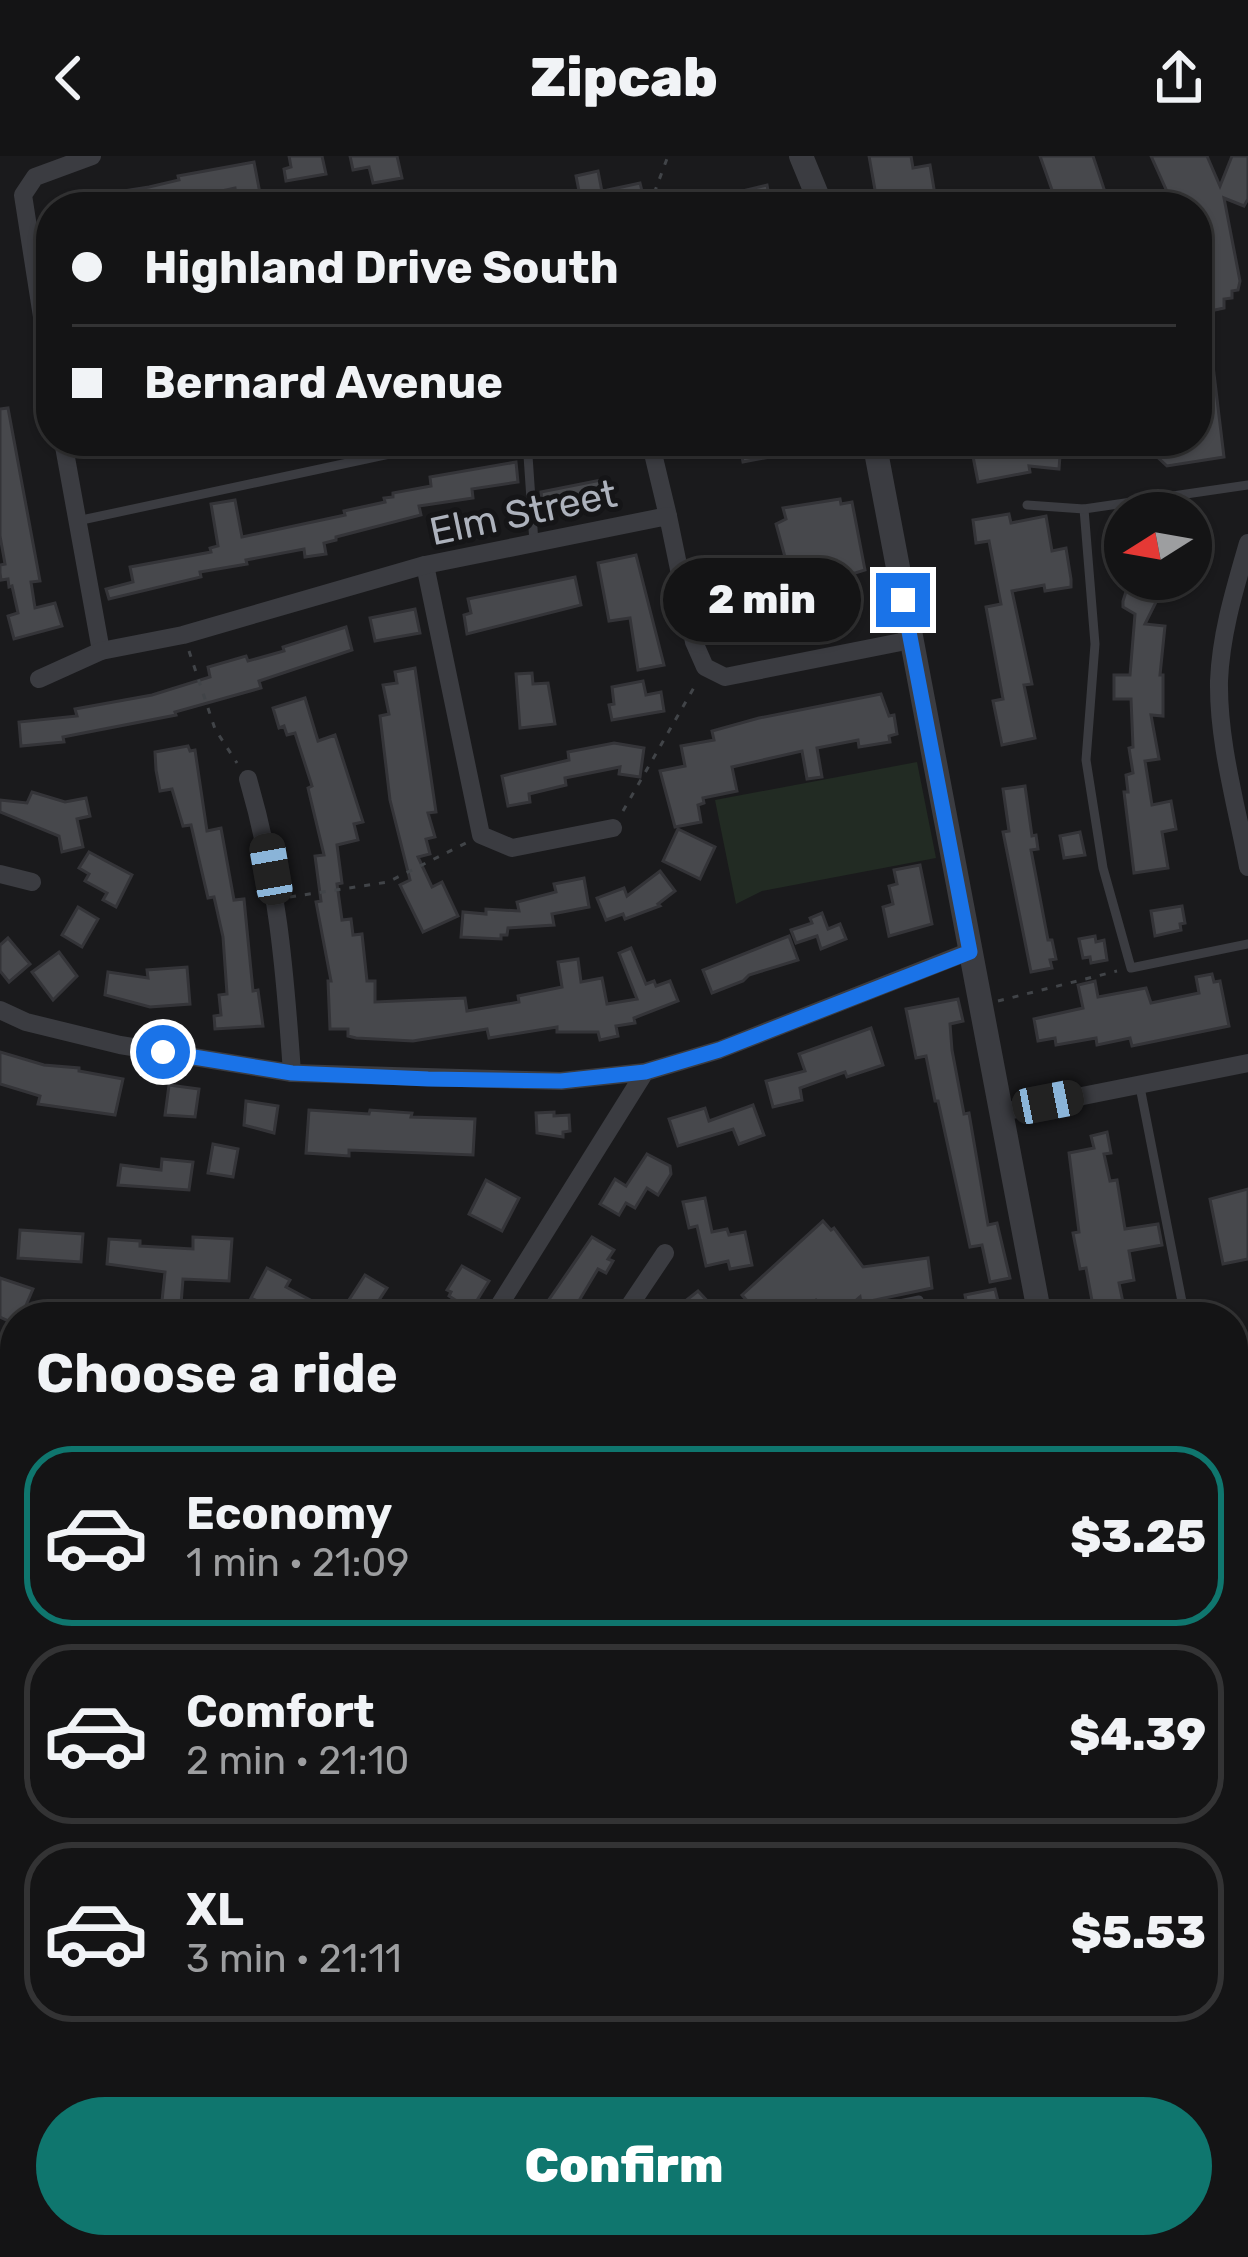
<!DOCTYPE html>
<html lang="en">
<head>
<meta charset="utf-8">
<style>
	:root { --surface:#141415; --page:#1d1d1e; --text:#f1f3f6; --muted:#9d9ea0; --line:#333334; --accent:#0f766e }
	body { margin:0; font-family:Rubik,sans-serif; background:var(--page); color:var(--text); height:100vh; display:flex; flex-direction:column; font-size:45px; white-space:nowrap }
	* { box-sizing:border-box; margin:0 }
	p { font-size:39px; color:var(--muted) }
	.icon { flex:none; width:66px; height:66px; fill:none; stroke:currentColor; stroke-width:2; stroke-linecap:round; stroke-linejoin:round }
	.map { position:relative; flex:1; overflow:hidden }
	.drawer { position:absolute; left:0px; top:1146px; width:1248px; height:957px; display:flex; flex-direction:column; background:var(--surface); border-radius:48px 48px 0 0; box-shadow:0 3px 9px #0004,0 0 0 3px var(--line) }
	.drawer>* { flex:none }
	.banner { position:absolute; left:36px; top:36px; width:1176px; height:264px; border-radius:48px; box-shadow:0 3px 9px #0004,0 0 0 3px var(--line); display:grid; align-content:center; height:264px; padding:0 36px; background:var(--surface) }
	.needle { width:78px; rotate:259deg }
	.fabs { position:absolute; left:1104px; top:336px; display:grid; gap:24px }
	.fabs a { display:grid; place-items:center; width:108px; height:108px; border-radius:50%; background:var(--surface); box-shadow:0 3px 9px #0004,0 0 0 3px var(--line); font-size:60px }
	.end { position:absolute; width:54px; height:54px; margin:-27px; border:15px solid #1a73e8; background:#fff; box-shadow:0 0 0 6px #fff }
	.from { border-radius:50% }
	.bubble { position:absolute; height:84px; border-radius:42px; background:var(--surface); box-shadow:0 3px 9px #0004,0 0 0 3px var(--line); font-size:39px; font-weight:800; line-height:84px; text-align:center }
	.car { position:absolute; width:36px; height:72px; margin:-36px -18px; border-radius:15px; box-shadow:0 0 9px 3px #0007; background:linear-gradient(#222 24%,#8ab4d8 0 40%,#222 0 76%,#8ab4d8 0 86%,#222 0) }
	.banner b { display:flex; align-items:center; gap:42px; height:114px; font-size:45px }
	.banner b+b { border-top:3px solid var(--line) }
	.banner i { width:30px; height:30px; background:var(--text) }
	ul { padding:0; list-style:none }
	li { display:flex; align-items:center; gap:36px; height:180px; margin:0 24px 18px; padding:0 12px; border:6px solid var(--line); border-radius:48px }
	li div { flex:1 }
	li b { display:block; font-size:45px }
	li em { font-style:normal; font-weight:800 }
	li.current { border-color:var(--accent) }
	li>.icon { width:108px; height:108px; stroke-width:1.5 }
	h2 { padding:0 36px; font-size:54px; line-height:144px }
	.action { display:flex; gap:24px; margin-top:auto; padding:24px 36px }
	.action a { flex:1; height:138px; border-radius:72px; background:var(--accent); color:#fff; font-size:48px; font-weight:800; line-height:138px; text-align:center }
	header { display:flex; justify-content:space-between; align-items:center; height:156px; padding:0 36px; background:var(--surface); font-size:54px; font-weight:800 }
	.map>svg:first-child { display:block }
	.green { fill:#222b23 }
	.building { fill:#47484c; stroke:#343438; stroke-width:3 }
	.lines { fill:none; stroke-linecap:round; stroke-linejoin:round }
	.path { stroke:#414448; stroke-width:3; stroke-dasharray:6 9; stroke-linecap:butt }
	.service { stroke:#3b3c41; stroke-width:9 }
	.minor { stroke:#3b3c41; stroke-width:18 }
	.tertiary { stroke:#3b3c41; stroke-width:24 }
	.route { stroke:#1a73e8; stroke-width:15 }
	.labels { text-anchor:middle; stroke-width:10; stroke-linejoin:round; paint-order:stroke }
	.street-label { font-size:39px; fill:#adb2bc; stroke:#151517 }
</style>
</head>
<body>
<header><svg class="icon" aria-label="back" viewBox="0 0 24 24"><path d="M15 5l-7 7 7 7"/></svg>Zipcab<svg class="icon" aria-label="share" viewBox="0 0 24 24"><path d="M12 15V3M7 8l5-5 5 5M5 13v7h14v-7"/></svg></header>
<div class="map">
<svg width="1248" height="2101" viewBox="0 0 1248 2101">
	<rect width="100%" height="100%" fill="#1a1a1c"/>
	<!-- green -->
	<path class="green" d="M917,606L936,702L762,735L736,748L715,644Z"/>
	<!-- building -->
	<g class="building">
		<path d="M289,0H322L326,18L286,25L284,13L291,11Z"/>
		<path d="M350,0H397L402,22L373,27L369,11L353,14Z"/>
		<path d="M869,0H911L913,12L930,9L937,51H878Z"/>
		<path d="M1040,0H1093L1110,51H1058Z"/>
		<path d="M1151,0H1207L1220,30L1232,0H1248V43L1244,50L1224,42L1240,125L1238,134L1232,135V142L1224,143V152L1197,158V51H1174Z"/>
		<path d="M254,6L262,48L238,51L235,32L171,46L145,47V51H66V44L149,31L179,24L178,20Z"/>
		<path d="M598,15L603,41L581,45L576,20Z"/>
		<path d="M640,27L646,51H612L608,34Z"/>
		<path d="M767,29L771,51H746L742,35Z"/>
		<path d="M1211,193L1224,301L1167,310L1140,285H1197V195Z"/>
		<path d="M8,252L40,425L31,426L35,452L55,447L62,470L14,483L8,460L18,457L12,430L9,431L8,423L1,424L0,417V409L5,408L0,380V253Z"/>
		<path d="M739,285H826L829,298L814,300L812,293L743,306Z"/>
		<path d="M970,285L1061,287L1059,313L1029,310L1030,316L978,326Z"/>
		<path d="M516,306L518,326L472,333L473,342L419,350L421,359L336,381V384L324,387L326,398L305,401L304,393L246,404L247,408L200,416L201,421L109,443L106,433L133,426L130,411L211,396L210,392L218,390L211,348L235,344L242,381L345,359L344,355L385,346L384,342L393,341V337L431,330L430,321Z"/>
		<path d="M606,323L610,341L543,351L541,336Z"/>
		<path d="M840,343L841,348L852,346L865,414L829,425L828,418L812,421L810,408L788,412L776,368L786,363L783,352Z"/>
		<path d="M1009,358L1011,367L1046,360L1052,395L1066,392L1071,423V431L1045,435L1044,429L1012,435L1032,528L1024,529L1035,582L1002,589L993,545L1003,543L986,451L1001,448L989,385L976,387L973,364Z"/>
		<path d="M636,399L664,509L638,514L630,462L609,465L598,407Z"/>
		<path d="M575,421L581,449L467,478L464,459L471,457L468,443Z"/>
		<path d="M1130,423H1162L1157,432L1162,434L1145,468L1165,470L1160,519H1163V560L1151,559L1159,603L1145,605L1152,649L1171,645L1176,673L1162,676L1168,712L1134,717L1124,636H1128L1126,619L1133,617L1129,592L1133,591L1131,543H1114V519H1130L1135,458L1123,451V445Z"/>
		<path d="M415,453L420,477L375,485L370,462Z"/>
		<path d="M346,471L352,494L259,525L261,532L175,556L176,559L63,581L64,586L21,590L19,566L77,560L75,553L152,539L210,521L208,511L246,500L248,505L284,495L283,491Z"/>
		<path d="M415,512L436,656L428,657L435,681L426,683L430,698L418,701L432,731L442,726L458,760L423,776L400,729L410,724L390,644L380,560L389,558L383,529L397,527L395,516Z"/>
		<path d="M532,517L533,528L548,527L555,568L520,572L516,518Z"/>
		<path d="M643,525L646,539L661,536L664,555L612,564L609,549L614,548L612,531Z"/>
		<path d="M881,538L889,560L894,559L897,578L889,580L890,586L859,591L858,584L817,592L822,621L807,623L802,595L732,611L737,635L703,642L704,647L698,649L701,666L675,671L660,615L685,610L681,590L714,584L712,575L759,562Z"/>
		<path d="M305,542L318,585L335,579L363,666L354,668L358,684L337,689L342,727L337,728L342,764L351,763L353,779L362,778L367,825H375V846L465,842L467,855L519,846L518,840L562,831L558,806L578,803L581,826L602,822L607,848L637,843L619,797L631,792L646,828L654,825L656,830L670,825L678,845L634,862L635,867L616,870L618,880L600,884L598,876H557V871L489,882L487,873L413,885L356,882L348,880V873H330L328,825H331L316,746L321,745L315,700L324,699L308,632L312,630L295,577L287,579L284,570L279,572L273,552Z"/>
		<path d="M614,587L644,592L640,621L619,618L620,611L565,622L566,629L529,638L530,646L508,650L502,620L569,604L568,596Z"/>
		<path d="M188,590L190,595L195,594L207,675L221,672L234,744L244,743L253,835L258,834L263,870L215,873L214,860L221,859L219,839L227,838L223,781L214,741L208,742L191,669L183,670L172,633L160,635L156,614L155,596Z"/>
		<path d="M1025,630L1032,680L1036,679L1038,693L1031,694L1048,784H1052L1056,803L1050,804L1052,812L1031,816L1003,676L1009,675L1003,633Z"/>
		<path d="M32,636L65,646L86,642L90,660L77,663L83,691L62,696L59,680L0,656V644L27,647Z"/>
		<path d="M678,673L715,691L700,723L663,705Z"/>
		<path d="M1080,676L1085,699L1064,702L1060,680Z"/>
		<path d="M89,696L132,719L116,751L103,744L107,737L85,725L89,718L79,712Z"/>
		<path d="M920,709L932,768L889,780L883,751L893,748L889,730L897,728L894,714Z"/>
		<path d="M660,715L675,735L658,748L660,750L625,763L623,758L606,764L597,742L624,732L627,740Z"/>
		<path d="M584,722L589,751L552,758L554,769L508,772L507,779H501V783L461,781L463,756L486,758V753L519,755L517,746L556,736L554,728Z"/>
		<path d="M1182,750L1185,767L1180,768L1181,774L1155,780L1151,755Z"/>
		<path d="M78,751L98,763L82,791L62,779Z"/>
		<path d="M822,757L828,773L840,768L846,783L821,793L817,780L796,787L791,774L812,767L810,762Z"/>
		<path d="M789,780L798,804L749,819L743,825L712,837L703,814Z"/>
		<path d="M1095,780L1096,786L1104,784L1107,804L1091,807L1090,801L1083,802L1079,783Z"/>
		<path d="M8,782L30,808L9,826L0,815V789Z"/>
		<path d="M59,796L77,820L53,844L32,816Z"/>
		<path d="M187,811L190,848L150,851L105,839L108,816L148,822L147,814Z"/>
		<path d="M1212,818L1214,826L1220,825L1229,870L1132,890L1130,882L1097,889L1096,882L1056,889L1055,882L1038,885L1034,863L1083,852L1078,829L1095,825L1098,841L1146,832L1151,847L1199,837L1196,821Z"/>
		<path d="M958,843L963,865L950,868L952,894L964,958L969,957L988,1069L997,1067L1010,1122L990,1126L982,1089L970,1091L938,945H935L926,900L916,902L906,853Z"/>
		<path d="M871,872L883,909L847,921L845,916L800,932L802,944L773,951L766,925L805,915L799,898Z"/>
		<path d="M0,896L44,909L79,912V915L123,923L115,959L38,948L40,940L0,928Z"/>
		<path d="M169,929L199,933L195,961L165,959Z"/>
		<path d="M246,945L278,950L274,977L244,969Z"/>
		<path d="M753,949L764,979L739,988L733,973L678,990L669,963L705,952L709,965Z"/>
		<path d="M309,954L369,958L370,954L412,957L411,961L475,963L473,999L349,994V1000L306,997Z"/>
		<path d="M554,956V960L569,959L570,975L563,976V981L537,977L536,957Z"/>
		<path d="M1107,976L1111,997L1104,998L1110,1025L1117,1024L1125,1073L1158,1068L1162,1089L1129,1095L1134,1124L1119,1127L1126,1161H1095L1086,1112L1080,1113L1073,1077L1079,1076L1069,997L1094,992L1091,980Z"/>
		<path d="M213,988L238,993L233,1021L208,1017Z"/>
		<path d="M647,998L670,1010L671,1018L658,1039L647,1032L635,1052L626,1047L619,1059L600,1048L615,1023L626,1030Z"/>
		<path d="M162,1003L193,1006L189,1034L118,1029L121,1009L161,1014Z"/>
		<path d="M486,1024L519,1042L502,1075L469,1058Z"/>
		<path d="M1248,1033V1103L1223,1108L1210,1043Z"/>
		<path d="M705,1042L712,1076L727,1073L729,1079L745,1076L752,1109L730,1113L728,1105L706,1110L697,1070L689,1072L683,1046Z"/>
		<path d="M823,1065L831,1074L834,1072L863,1111L928,1102L932,1132L861,1147L860,1141L837,1161H832L816,1144L794,1161H761L742,1139Z"/>
		<path d="M20,1074L83,1078L81,1106L18,1102Z"/>
		<path d="M193,1081L232,1083L229,1125L183,1123L180,1161H153L154,1145H162L165,1116L107,1108L109,1083L140,1085V1090L193,1093Z"/>
		<path d="M592,1081L614,1094L608,1103L613,1105L606,1117L598,1113L580,1143L587,1148L579,1161H537Z"/>
		<path d="M462,1110L489,1125L471,1154L449,1140L451,1136L447,1134Z"/>
		<path d="M267,1112L290,1124L286,1131L312,1145L316,1150L310,1161H248L257,1145L251,1142Z"/>
		<path d="M365,1119L387,1132L368,1161H338Z"/>
		<path d="M0,1122L33,1133L21,1161H15V1168L0,1161Z"/>
		<path d="M995,1133L999,1149L968,1155L965,1139Z"/>
		<path d="M698,1135L712,1150L700,1161H688L679,1150Z"/>
		<path d="M101,1148L143,1151V1161H100Z"/>
		<path d="M15,1337V1386L0,1413V1366Z"/>
		<path d="M1248,1547V1581L1233,1583V1550Z"/>
		<path d="M1248,1618V1730L1241,1732L1248,1766V1801L1233,1804V1621Z"/>
		<path d="M1248,1833V1896L1241,1897L1233,1835Z"/>
		<path d="M0,1873L15,1874V1991L9,1992L0,1948Z"/>
		<path d="M588,2088H729L732,2101H555V2095Z"/>
	</g>
	<g class="lines">
		<!-- path -->
		<g class="path">
			<path d="M649,51L668,0"/>
			<path d="M189,495L215,573L237,607"/>
			<path d="M623,655L696,528"/>
			<path d="M290,741L388,726L468,686"/>
			<path d="M998,845L1117,815"/>
			<path d="M0,2037L15,2034"/>
		</g>
		<!-- service -->
		<g class="service">
			<path d="M434,51L494,41L501,51"/>
			<path d="M527,285L534,387"/>
			<path d="M1248,329L1084,353L1095,488L1086,604L1103,712L1131,812L1248,788"/>
			<path d="M1027,349L1084,353"/>
			<path d="M77,365L450,285"/>
			<path d="M1140,931L1185,1161"/>
			<path d="M807,1161L811,1157L815,1161"/>
			<path d="M857,1161L865,1155L919,1144"/>
			<path d="M1233,1220L1248,1217"/>
		</g>
		<!-- minor -->
		<g class="minor">
			<path d="M51,218L23,39L35,21L92,0"/>
			<path d="M63,285L101,495"/>
			<path d="M650,285L668,360"/>
			<path d="M1248,387C1235,432 1221,477 1219,525C1218,587 1237,651 1248,711"/>
			<path d="M425,409L481,679L512,692L613,672"/>
			<path d="M39,523L101,495L183,479L425,409L668,360L694,486L705,511L725,521L911,484"/>
			<path d="M248,623C277,722 285,814 292,917"/>
			<path d="M0,718L32,726"/>
			<path d="M0,854L26,866L120,889L292,917L561,925L645,916L719,894L970,795"/>
			<path d="M1002,956L1248,907"/>
			<path d="M492,1161L645,916"/>
			<path d="M622,1161L665,1097"/>
			<path d="M0,1228L15,1233"/>
			<path d="M0,1274L15,1246"/>
			<path d="M1233,1394L1248,1390"/>
			<path d="M0,1710L15,1707"/>
			<path d="M125,2088L128,2101"/>
			<path d="M943,2088L945,2101"/>
			<path d="M314,2101L380,2088"/>
		</g>
		<!-- tertiary -->
		<g class="tertiary">
			<path d="M801,0L822,51"/>
			<path d="M874,285L1040,1161"/>
			<path d="M1214,2088L1217,2101"/>
		</g>
	</g>
	<g class="lines">
		<!-- route -->
		<path class="route" d="M163,896L292,917L428,923L561,925L645,916L719,894L970,796L903,444"/>
	</g>
	<g class="labels">
		<!-- street labels -->
		<g class="street-label">
			<text transform="translate(523 356) rotate(-12)" y="14">Elm Street</text>
		</g>
	</g>
</svg>
<div class="fabs">
<a><svg class="needle" viewBox="-14 -14 28 28"><path d="M0-13l5 13h-10z" fill="#e53935"/><path d="M0 13l5-13h-10z" fill="#9d9ea0"/></svg></a>
</div>
<i class="end from" style="left:163px;top:896px"></i>
<i class="end" style="left:903px;top:444px"></i>
<div class="bubble" style="left:663px;top:402px;width:198px">2 min</div>
<i class="car" style="left:271px;top:713px;rotate:350deg"></i>
<i class="car" style="left:1048px;top:946px;rotate:79deg"></i>
<div class="banner">
<b><i class="from"></i>Highland Drive South</b>
<b><i></i>Bernard Avenue</b>
</div>
<section class="drawer">
<h2>Choose a ride</h2>
<ul>
<li class="current"><svg class="icon" aria-label="car" viewBox="0 0 24 24"><path d="M5 17H2v-5l4-1 3-4h7l3 4 3 1v5h-3M9 17h6M6 11h13"/><circle cx="7" cy="17" r="2"/><circle cx="17" cy="17" r="2"/></svg><div><b>Economy</b><p>1 min · 21:09</p></div><em>$3.25</em></li>
<li><svg class="icon" aria-label="car" viewBox="0 0 24 24"><path d="M5 17H2v-5l4-1 3-4h7l3 4 3 1v5h-3M9 17h6M6 11h13"/><circle cx="7" cy="17" r="2"/><circle cx="17" cy="17" r="2"/></svg><div><b>Comfort</b><p>2 min · 21:10</p></div><em>$4.39</em></li>
<li><svg class="icon" aria-label="car" viewBox="0 0 24 24"><path d="M5 17H2v-5l4-1 3-4h7l3 4 3 1v5h-3M9 17h6M6 11h13"/><circle cx="7" cy="17" r="2"/><circle cx="17" cy="17" r="2"/></svg><div><b>XL</b><p>3 min · 21:11</p></div><em>$5.53</em></li>
</ul>
<div class="action"><a>Confirm</a></div>
</section>
</div>
</body>
</html>
